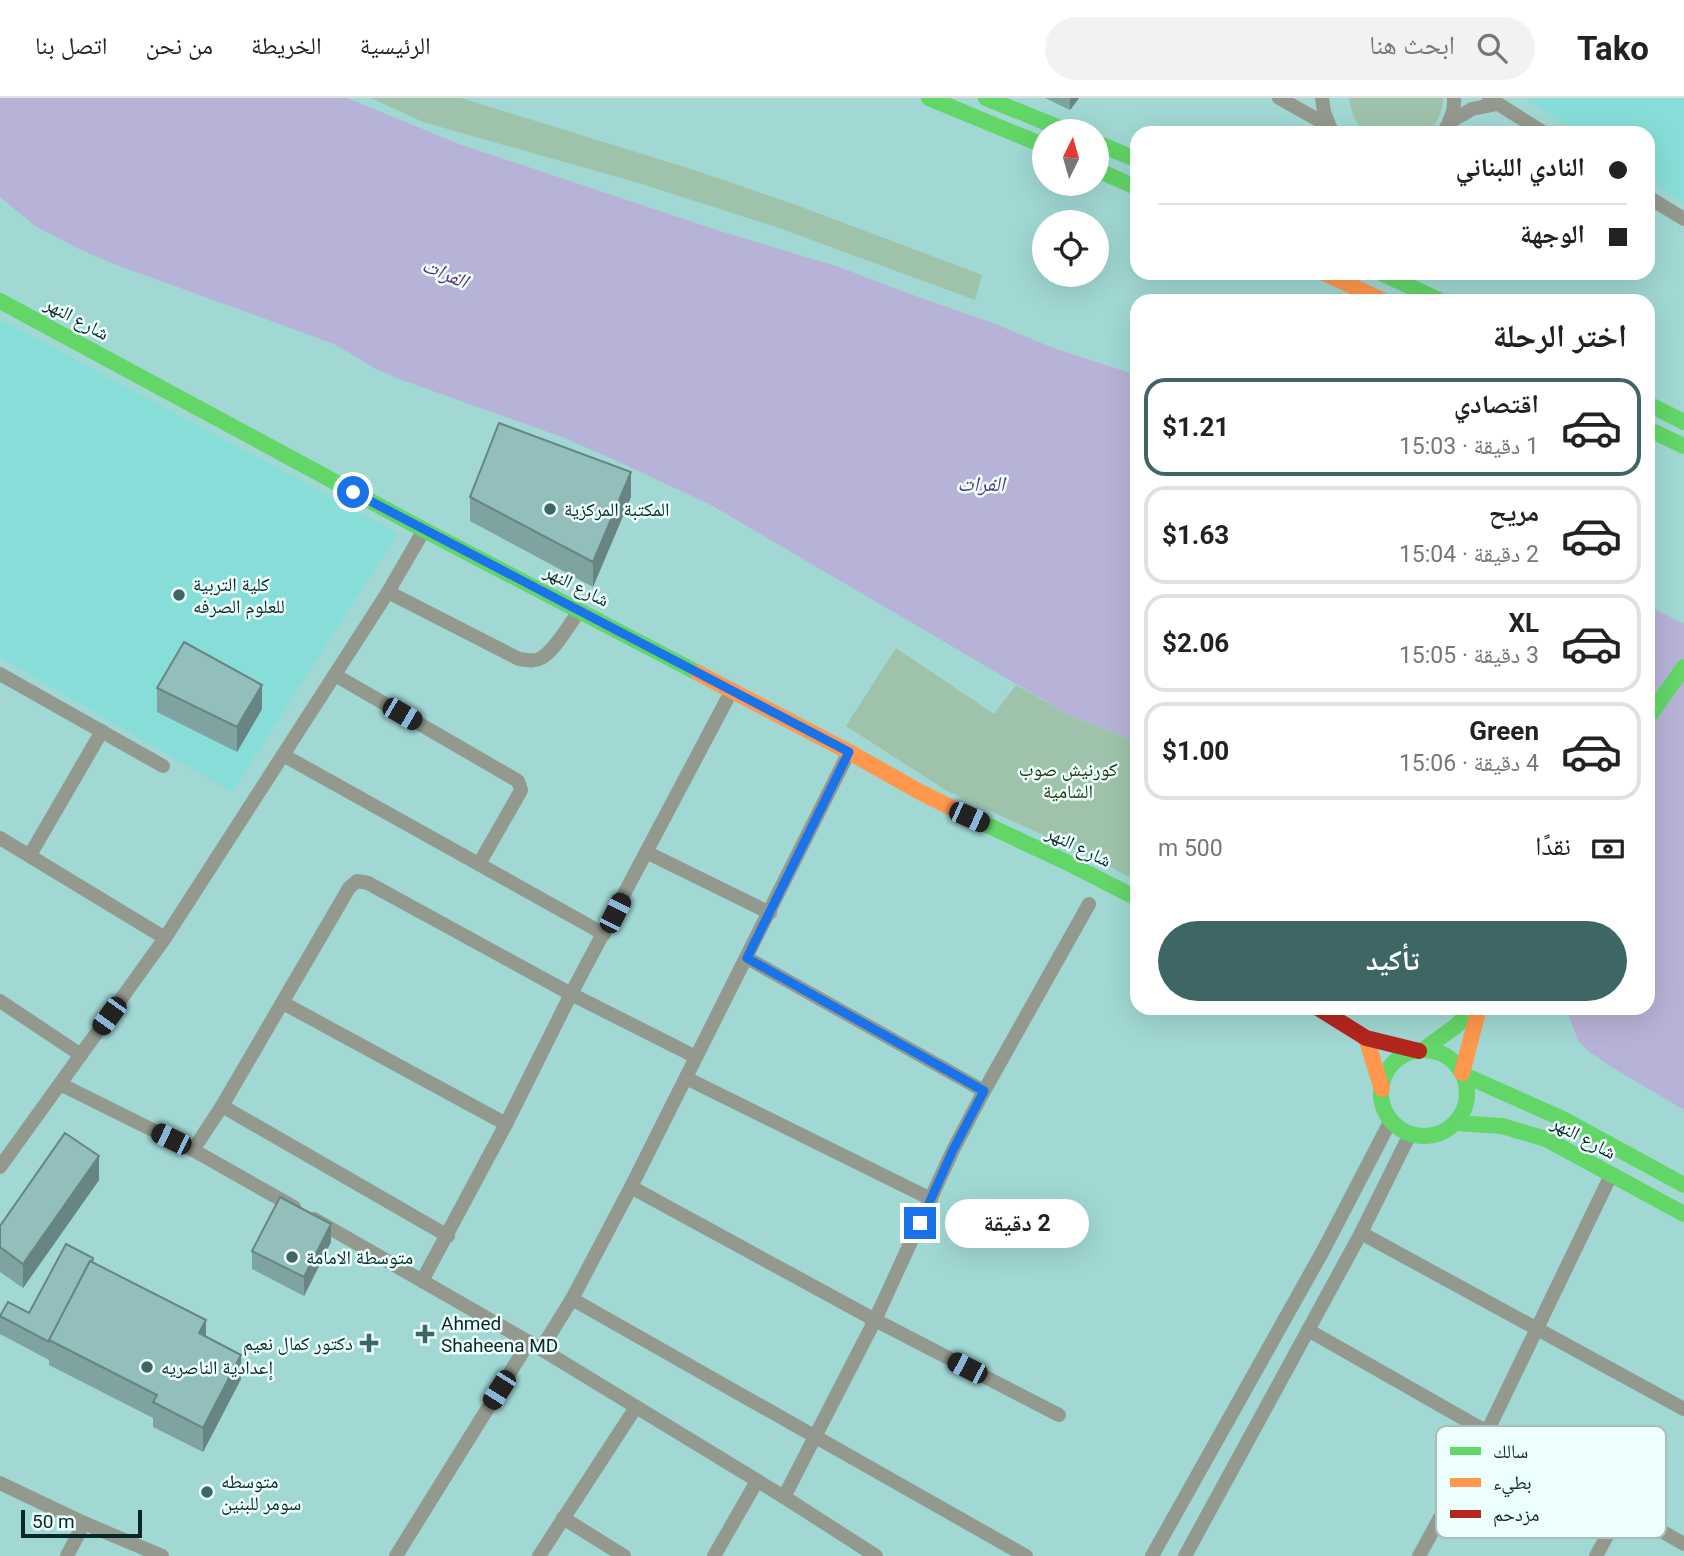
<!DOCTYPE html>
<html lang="ar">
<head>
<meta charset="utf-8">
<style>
	:root { --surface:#fff; --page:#f2f2f2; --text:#222; --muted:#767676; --line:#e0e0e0; --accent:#3d6664 }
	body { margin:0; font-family:Roboto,"Noto Naskh Arabic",sans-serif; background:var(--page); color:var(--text); direction:rtl; height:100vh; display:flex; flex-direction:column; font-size:26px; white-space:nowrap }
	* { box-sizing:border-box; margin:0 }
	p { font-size:23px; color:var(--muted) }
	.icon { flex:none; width:38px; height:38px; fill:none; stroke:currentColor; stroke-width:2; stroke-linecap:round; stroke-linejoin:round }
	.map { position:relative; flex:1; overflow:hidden; direction:ltr }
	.drawer { position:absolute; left:1130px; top:196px; width:525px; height:721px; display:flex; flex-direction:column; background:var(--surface); border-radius:21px; box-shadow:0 7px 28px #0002; direction:rtl }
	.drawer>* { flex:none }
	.guide { position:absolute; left:1130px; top:28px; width:525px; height:154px; border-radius:21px; box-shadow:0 7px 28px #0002; direction:rtl; display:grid; align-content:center; height:154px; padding:0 28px; background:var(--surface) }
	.needle { width:46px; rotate:5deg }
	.controls { position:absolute; left:1032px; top:21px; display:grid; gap:14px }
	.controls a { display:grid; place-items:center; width:77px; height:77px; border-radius:50%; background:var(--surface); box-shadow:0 7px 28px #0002; font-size:35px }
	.scale { position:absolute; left:21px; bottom:18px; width:121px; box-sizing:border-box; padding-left:7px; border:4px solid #072827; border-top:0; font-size:19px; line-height:24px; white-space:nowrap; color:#072827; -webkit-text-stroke:5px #edfffd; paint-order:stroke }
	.end { position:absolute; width:32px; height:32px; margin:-16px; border:9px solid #1a73e8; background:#fff; box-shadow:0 0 0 4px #fff }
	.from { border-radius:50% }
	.bubble { position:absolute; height:49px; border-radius:24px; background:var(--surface); box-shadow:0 7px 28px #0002; font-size:23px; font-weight:700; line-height:49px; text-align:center; direction:rtl }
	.car { position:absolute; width:21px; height:42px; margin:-21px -10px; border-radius:9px; box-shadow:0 0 5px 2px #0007; background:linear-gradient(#222 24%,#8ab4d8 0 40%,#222 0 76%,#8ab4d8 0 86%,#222 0) }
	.guide b { display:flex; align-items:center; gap:24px; height:66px; font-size:26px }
	.guide b+b { border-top:2px solid var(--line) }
	.guide i { width:18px; height:18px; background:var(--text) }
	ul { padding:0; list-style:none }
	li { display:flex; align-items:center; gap:21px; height:98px; margin:0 14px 10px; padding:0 14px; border:4px solid var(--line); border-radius:21px }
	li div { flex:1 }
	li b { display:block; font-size:26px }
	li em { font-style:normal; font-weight:700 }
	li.active { border-color:var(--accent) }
	li>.icon { width:63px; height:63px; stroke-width:1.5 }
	h2 { padding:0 28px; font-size:32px; line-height:84px }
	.pay { display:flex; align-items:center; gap:18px; height:77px; padding:0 28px; font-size:26px }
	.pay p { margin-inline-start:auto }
	.primary-button { display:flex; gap:14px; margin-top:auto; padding:14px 28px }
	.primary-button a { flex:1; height:80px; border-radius:42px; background:var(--accent); color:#fff; font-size:28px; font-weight:700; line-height:80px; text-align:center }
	header { display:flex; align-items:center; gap:42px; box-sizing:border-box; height:98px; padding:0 35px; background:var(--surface); border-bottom:2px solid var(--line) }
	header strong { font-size:33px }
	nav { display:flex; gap:38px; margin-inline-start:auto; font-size:24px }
	.search { width:490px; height:63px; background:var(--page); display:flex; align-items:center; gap:18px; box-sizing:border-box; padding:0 24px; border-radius:38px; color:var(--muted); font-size:26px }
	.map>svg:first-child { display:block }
	.built { fill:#87ded8 }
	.green { fill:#9ec3aa }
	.water { fill:#b7b2d7 }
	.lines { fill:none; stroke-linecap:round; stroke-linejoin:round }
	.street { stroke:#93998e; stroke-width:14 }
	.fast { stroke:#63d668; stroke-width:16 }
	.slow { stroke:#ff974d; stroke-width:16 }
	.jam { stroke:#b3261e; stroke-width:16 }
	.wall { fill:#7ea3a1 }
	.shaded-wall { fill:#668583 }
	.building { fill:#92bebb; stroke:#668583; stroke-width:2 }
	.route { stroke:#1a73e8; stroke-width:9 }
	.poi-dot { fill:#3d6664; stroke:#edfffd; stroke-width:2.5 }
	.labels { text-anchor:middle; stroke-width:5; stroke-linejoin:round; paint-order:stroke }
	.street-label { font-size:19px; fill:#072827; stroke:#edfffd }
	.poi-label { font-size:19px; fill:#072827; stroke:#edfffd; text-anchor:start }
	.park-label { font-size:19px; fill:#22350b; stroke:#edfffd }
	.water-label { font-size:21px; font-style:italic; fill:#60387a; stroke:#edfffd }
	.key { fill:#edfffd; stroke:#a8bebd; stroke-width:2 }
	.key-label { font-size:19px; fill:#072827 }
</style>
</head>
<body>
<header>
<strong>Tako</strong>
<div class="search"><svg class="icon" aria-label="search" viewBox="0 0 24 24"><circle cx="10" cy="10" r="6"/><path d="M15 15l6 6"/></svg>ابحث هنا</div>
<nav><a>الرئيسية</a><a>الخريطة</a><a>من نحن</a><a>اتصل بنا</a></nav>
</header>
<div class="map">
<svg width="1684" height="1458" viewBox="0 0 1684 1458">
	<rect width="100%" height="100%" fill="#a1d8d4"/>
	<!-- built -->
	<g class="built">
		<path d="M1525,0H1684V105L1649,81L1648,35H1578Z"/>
		<path d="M0,221L398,435L232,694L0,559Z"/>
	</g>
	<!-- green -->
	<g class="green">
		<path d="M371,0H461L691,71L799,108L982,177L975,202L779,130L642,86L423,24Z"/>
		<path d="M1349,0H1443C1443,14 1437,25 1427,35H1366C1355,25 1351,14 1349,0Z"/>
		<path d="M896,550L994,616L1016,587L1071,618L1118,636L1137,646V783L1087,757L947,693L846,628Z"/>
	</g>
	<!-- water -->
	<g class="water">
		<path d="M0,0H347L459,46L720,133L839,169L907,195L990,224L1056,251L1137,277V646L1119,636L1071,618L711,407L617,363L562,339L399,281L376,271L336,247L307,236L114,166L79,151L35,128L0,99Z"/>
		<path d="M1649,508L1684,526V1012L1613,970L1588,953L1578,942L1569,919L1561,910H1648Z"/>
	</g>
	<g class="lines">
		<!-- street -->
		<g class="street">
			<path d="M1279,0L1329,28"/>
			<path d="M1322,0L1324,14L1330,29"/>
			<path d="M1489,0L1544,35"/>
			<path d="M1450,24L1472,11L1497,6"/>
			<path d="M1443,35C1450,24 1455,13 1454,0"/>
			<path d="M1648,99L1684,121"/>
			<path d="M388,494L519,561C527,562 534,564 541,560C555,553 570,525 580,512"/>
			<path d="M0,576L163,668"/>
			<path d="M335,577L518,683L521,692L519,696L479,766"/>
			<path d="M283,657L604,836"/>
			<path d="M0,740L165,840"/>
			<path d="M646,754L770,815"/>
			<path d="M30,757L102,633"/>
			<path d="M747,860L984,993"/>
			<path d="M0,903L81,957"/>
			<path d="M283,905L506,1026"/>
			<path d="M686,980L931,1101"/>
			<path d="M60,986L193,1052L294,1109"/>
			<path d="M222,1008L448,1138"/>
			<path d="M193,1052L222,1008L349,790L357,783L368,785L571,896L696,959"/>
			<path d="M0,1069L165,840L388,494L424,432"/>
			<path d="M631,1089L875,1222L1059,1317"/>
			<path d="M314,1121L541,1251L784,1399L876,1458"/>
			<path d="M1361,1135L1684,1311"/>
			<path d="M422,1183L506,1026L571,896L732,592"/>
			<path d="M572,1201L1026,1458"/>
			<path d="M1308,1232L1684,1446"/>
			<path d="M541,1251L572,1201L631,1089L849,654"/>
			<path d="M0,1385L84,1425L162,1458"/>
			<path d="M784,1399L875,1222L953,1052L984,993L1089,806"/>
			<path d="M563,1420L624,1458"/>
			<path d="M67,1458L84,1425"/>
			<path d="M396,1458L529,1244"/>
			<path d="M539,1458L636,1309"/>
			<path d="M714,1458L757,1383"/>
			<path d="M1152,1458L1324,1151L1391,1022"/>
			<path d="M1185,1458L1361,1135L1410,1036"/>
			<path d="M1419,1458L1487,1334L1611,1077"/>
			<path d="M1596,1458L1622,1410"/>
		</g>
		<!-- fast -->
		<g class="fast">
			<path d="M929,0L1045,48"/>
			<path d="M986,0L1067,33"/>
			<path d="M1097,45L1138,62"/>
			<path d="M1097,72L1138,90"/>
			<path d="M1381,175L1441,203"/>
			<path d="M0,203L424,432L698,575"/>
			<path d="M1648,306L1684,324"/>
			<path d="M1648,331L1684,348"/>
			<path d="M1648,620L1684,569"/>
			<path d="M970,719L1066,764L1138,801"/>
			<path d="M1423,952L1456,928L1473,910"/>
			<circle cx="1424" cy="995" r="43"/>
			<path d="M1464,977L1563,1021L1684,1087"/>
			<path d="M1456,1025L1502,1028L1546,1041L1684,1116"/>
		</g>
		<!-- slow -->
		<g class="slow">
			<path d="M1324,175L1384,203"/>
			<path d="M698,575L849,654L920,694L970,719"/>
			<path d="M1366,940L1382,991"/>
			<path d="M1462,975L1479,910"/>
		</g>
		<!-- jam -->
		<path class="jam" d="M1318,910L1366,940L1419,953"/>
	</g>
	<!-- wall -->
	<g class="wall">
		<path d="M1045,0H1079L1070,12Z"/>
		<path d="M470,399H631L593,489L470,423Z"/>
		<path d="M157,590L262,611L237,654L157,614Z"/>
		<path d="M99,1082L23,1190L0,1174V1128Z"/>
		<path d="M331,1144L304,1198L252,1171V1153Z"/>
		<path d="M93,1164L206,1239L241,1281L203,1354L153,1329V1320L49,1267V1262L0,1236V1218L29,1215Z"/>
	</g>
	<!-- shaded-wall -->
	<g class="shaded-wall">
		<path d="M1070,0H1079L1070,12Z"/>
		<path d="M631,374V399L593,489V464Z"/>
		<path d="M262,587V611L237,654V629Z"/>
		<path d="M99,1058V1082L23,1190V1166Z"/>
		<path d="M331,1126V1144L304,1198V1179Z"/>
		<path d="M206,1222V1246L199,1235Z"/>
		<path d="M241,1257V1281L203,1354V1330Z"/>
	</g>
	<!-- building -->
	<g class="building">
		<path d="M499,325L631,374L593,464L470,399Z"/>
		<path d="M184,544L262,587L237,629L157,590Z"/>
		<path d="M65,1035L99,1058L23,1166L0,1149V1128Z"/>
		<path d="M280,1099L331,1126L304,1179L252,1153Z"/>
		<path d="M66,1146L93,1160L92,1164L90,1163L49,1244L0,1218L8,1204L29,1215Z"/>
		<path d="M90,1163L206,1222L199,1235L241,1257L203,1330L153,1304L157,1297L49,1242Z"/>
	</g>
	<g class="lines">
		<!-- route -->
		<path class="route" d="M353,394L849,654L747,860L984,993L953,1052L920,1125"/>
	</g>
	<!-- markers -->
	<g class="poi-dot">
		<circle cx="550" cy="411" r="7"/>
		<circle cx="179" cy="497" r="7"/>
		<circle cx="292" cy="1159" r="7"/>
		<path d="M421.5 1225.5h7v7h7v7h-7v7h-7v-7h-7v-7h7z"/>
		<path d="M365.5 1234.5h7v7h7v7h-7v7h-7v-7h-7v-7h7z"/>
		<circle cx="147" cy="1269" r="7"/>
		<circle cx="207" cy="1394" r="7"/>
	</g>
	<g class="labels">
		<!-- street labels -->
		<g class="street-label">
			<text transform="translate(77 220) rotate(28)" y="7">شارع النهر</text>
			<text transform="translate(577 487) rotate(27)" y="7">شارع النهر</text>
			<text transform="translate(1079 748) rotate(26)" y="7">شارع النهر</text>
			<text transform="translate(1584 1039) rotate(28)" y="7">شارع النهر</text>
		</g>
		<!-- poi labels -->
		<g class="poi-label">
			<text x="564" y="418">المكتبة المركزية</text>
			<text x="193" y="493">كلية التربية<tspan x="193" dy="22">للعلوم الصرفه</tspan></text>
			<text x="306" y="1166">متوسطة الامامة</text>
			<text x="441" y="1232">Ahmed<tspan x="441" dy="22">Shaheena MD</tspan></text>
			<text x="353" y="1252" text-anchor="end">دكتور كمال نعيم</text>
			<text x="161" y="1276">إعدادية الناصريه</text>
			<text x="221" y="1390">متوسطه<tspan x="221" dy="22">سومر للبنين</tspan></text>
		</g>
		<!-- park labels -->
		<g class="park-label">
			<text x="1068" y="678">كورنيش صوب<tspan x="1068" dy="22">الشامية</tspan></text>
		</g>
		<!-- water labels -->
		<g class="water-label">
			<text transform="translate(445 175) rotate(23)" y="7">الفرات</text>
			<text x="981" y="393">الفرات</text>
		</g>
	</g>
	<!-- legend -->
	<rect x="1436" y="1328" width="230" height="112" rx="10" class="key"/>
	<rect x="1450" y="1349" width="31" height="8" fill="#63d668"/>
	<rect x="1450" y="1380" width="31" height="9" fill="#ff974d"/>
	<rect x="1450" y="1412" width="31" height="8" fill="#b3261e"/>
	<g class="key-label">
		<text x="1493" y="1360">سالك</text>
		<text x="1493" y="1391">بطيء</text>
		<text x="1493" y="1423">مزدحم</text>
	</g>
</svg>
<div class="controls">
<a><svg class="needle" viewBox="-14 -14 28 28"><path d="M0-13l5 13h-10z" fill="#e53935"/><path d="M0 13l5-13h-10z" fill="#767676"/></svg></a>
<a><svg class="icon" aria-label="locate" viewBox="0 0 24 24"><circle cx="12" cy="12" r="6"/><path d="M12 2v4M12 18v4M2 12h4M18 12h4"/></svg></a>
</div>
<div class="scale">50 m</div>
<i class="end from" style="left:353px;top:394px"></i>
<i class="end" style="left:920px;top:1125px"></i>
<div class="bubble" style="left:945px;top:1101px;width:144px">2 دقيقة</div>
<i class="car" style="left:402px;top:616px;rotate:120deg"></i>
<i class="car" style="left:969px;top:719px;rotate:114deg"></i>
<i class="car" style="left:615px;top:815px;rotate:27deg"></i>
<i class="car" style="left:109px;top:918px;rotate:216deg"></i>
<i class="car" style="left:171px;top:1041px;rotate:296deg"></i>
<i class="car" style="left:967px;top:1270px;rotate:297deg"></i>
<i class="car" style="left:499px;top:1292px;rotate:212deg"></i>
<div class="guide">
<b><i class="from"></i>النادي اللبناني</b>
<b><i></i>الوجهة</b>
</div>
<section class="drawer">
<h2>اختر الرحلة</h2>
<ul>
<li class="active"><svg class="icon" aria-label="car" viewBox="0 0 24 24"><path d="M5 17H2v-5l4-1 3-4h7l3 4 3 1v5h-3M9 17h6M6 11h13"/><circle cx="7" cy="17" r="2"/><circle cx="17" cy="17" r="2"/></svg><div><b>اقتصادي</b><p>1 دقيقة · 15:03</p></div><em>$1.21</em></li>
<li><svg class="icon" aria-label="car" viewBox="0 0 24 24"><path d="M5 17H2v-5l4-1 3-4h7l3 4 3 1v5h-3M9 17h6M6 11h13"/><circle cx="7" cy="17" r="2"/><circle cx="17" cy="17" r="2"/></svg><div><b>مريح</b><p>2 دقيقة · 15:04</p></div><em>$1.63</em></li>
<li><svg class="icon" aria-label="car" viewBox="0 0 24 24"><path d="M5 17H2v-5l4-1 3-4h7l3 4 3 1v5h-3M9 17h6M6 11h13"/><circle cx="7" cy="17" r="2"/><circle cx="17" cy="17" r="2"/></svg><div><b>XL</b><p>3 دقيقة · 15:05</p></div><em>$2.06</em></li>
<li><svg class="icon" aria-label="car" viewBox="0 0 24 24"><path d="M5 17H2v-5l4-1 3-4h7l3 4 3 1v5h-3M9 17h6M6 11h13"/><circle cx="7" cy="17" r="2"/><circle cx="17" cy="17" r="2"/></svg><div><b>Green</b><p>4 دقيقة · 15:06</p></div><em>$1.00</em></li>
</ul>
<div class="pay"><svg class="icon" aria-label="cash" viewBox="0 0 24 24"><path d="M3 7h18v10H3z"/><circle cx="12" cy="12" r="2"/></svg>نقدًا<p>500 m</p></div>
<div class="primary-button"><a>تأكيد</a></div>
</section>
</div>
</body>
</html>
